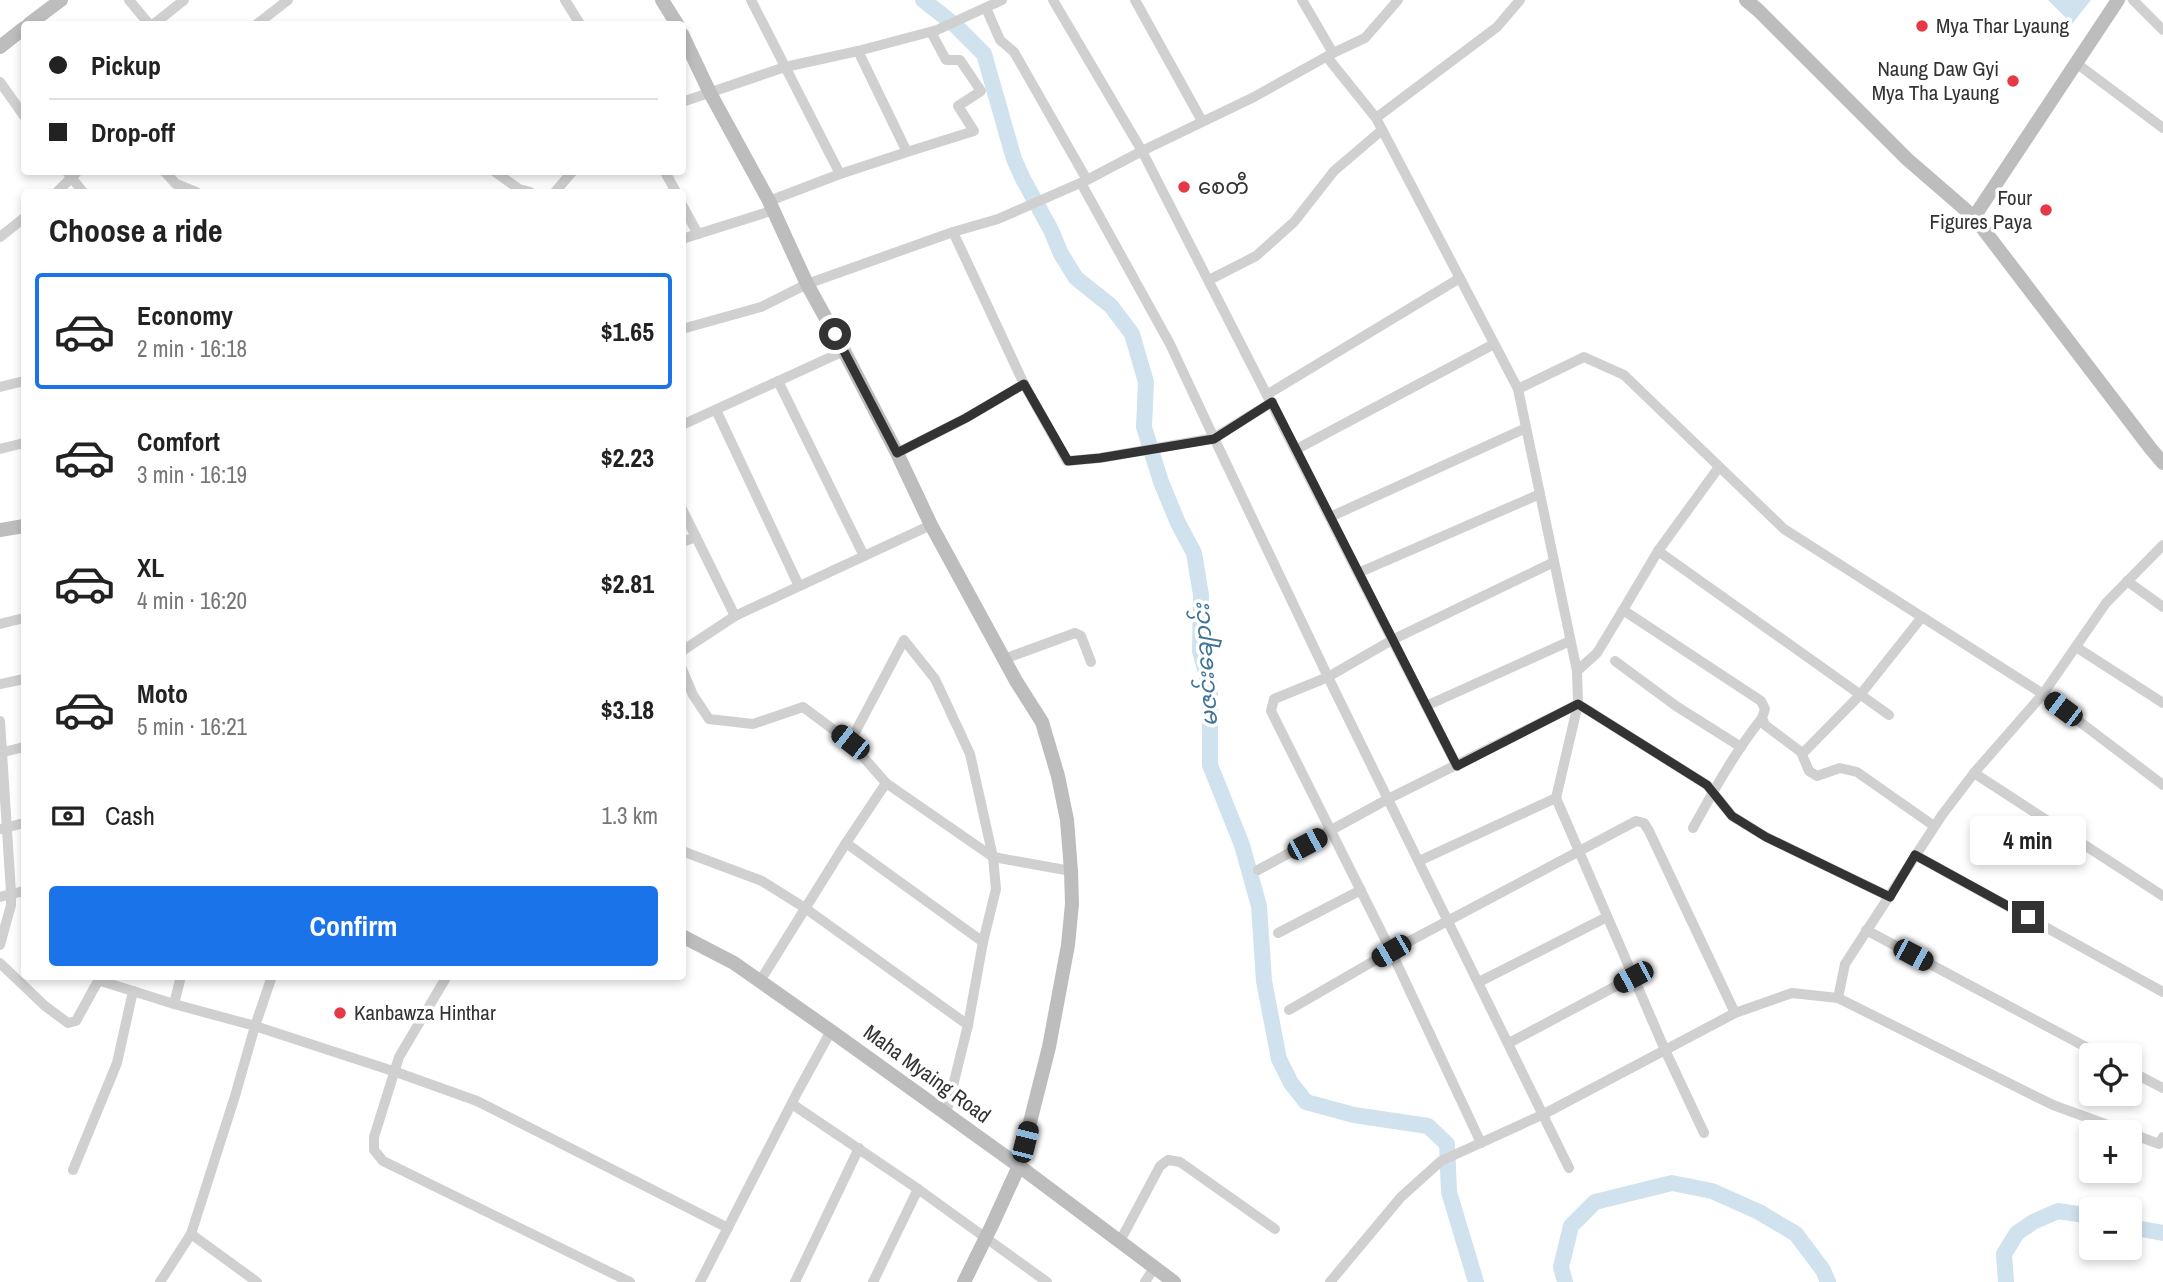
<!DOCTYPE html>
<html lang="en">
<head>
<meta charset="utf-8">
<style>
	:root { --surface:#fff; --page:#f6f6f6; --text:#222; --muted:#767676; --line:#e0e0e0; --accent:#1a73e8 }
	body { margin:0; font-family:"Archivo Narrow","Noto Sans Myanmar",sans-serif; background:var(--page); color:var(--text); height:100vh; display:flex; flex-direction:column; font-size:26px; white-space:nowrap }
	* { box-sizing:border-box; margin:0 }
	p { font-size:23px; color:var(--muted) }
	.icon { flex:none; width:38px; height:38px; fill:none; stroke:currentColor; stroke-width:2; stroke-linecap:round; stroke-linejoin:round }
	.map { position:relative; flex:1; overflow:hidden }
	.drawer { position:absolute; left:21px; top:189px; width:665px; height:791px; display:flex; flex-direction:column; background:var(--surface); border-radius:7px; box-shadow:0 4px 10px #0003 }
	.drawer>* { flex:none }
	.guide { position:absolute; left:21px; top:21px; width:665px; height:154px; border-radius:7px; box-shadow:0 4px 10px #0003; display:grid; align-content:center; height:154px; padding:0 28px; background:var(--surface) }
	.tools { position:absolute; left:2079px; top:1043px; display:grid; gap:14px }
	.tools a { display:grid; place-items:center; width:63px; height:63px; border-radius:7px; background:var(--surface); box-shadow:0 4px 10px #0003; font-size:35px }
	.end { position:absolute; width:32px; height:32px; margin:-16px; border:9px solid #333; background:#fff; box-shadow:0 0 0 4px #fff }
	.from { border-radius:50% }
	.bubble { position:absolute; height:49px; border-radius:7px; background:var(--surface); box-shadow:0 4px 10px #0003; font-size:23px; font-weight:700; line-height:49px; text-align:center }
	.car { position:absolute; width:21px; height:42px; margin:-21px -10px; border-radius:9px; box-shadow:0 0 5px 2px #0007; background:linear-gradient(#222 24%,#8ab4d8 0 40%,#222 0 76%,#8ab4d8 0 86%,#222 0) }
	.guide b { display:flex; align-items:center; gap:24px; height:66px; font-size:26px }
	.guide b+b { border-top:2px solid var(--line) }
	.guide i { width:18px; height:18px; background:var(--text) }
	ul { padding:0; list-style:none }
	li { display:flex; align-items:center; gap:21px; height:116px; margin:0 14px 10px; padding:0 14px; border:4px solid transparent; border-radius:7px }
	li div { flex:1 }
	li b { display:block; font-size:26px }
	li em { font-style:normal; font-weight:700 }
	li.active { border-color:var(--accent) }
	li>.icon { width:63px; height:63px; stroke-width:1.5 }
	h2 { padding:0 28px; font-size:32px; line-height:84px }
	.pay { display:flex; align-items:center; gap:18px; height:77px; padding:0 28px; font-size:26px }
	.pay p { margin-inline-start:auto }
	.button { display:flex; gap:14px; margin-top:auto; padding:14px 28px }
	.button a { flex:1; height:80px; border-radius:7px; background:var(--accent); color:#fff; font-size:28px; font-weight:700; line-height:80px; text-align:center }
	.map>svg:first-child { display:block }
	.water { fill:#cfe2ee }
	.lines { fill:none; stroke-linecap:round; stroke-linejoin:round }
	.river { stroke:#cfe2ee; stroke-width:16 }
	.street { stroke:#d0d0d0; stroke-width:10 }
	.secondary { stroke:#bdbdbd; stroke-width:14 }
	.route { stroke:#333; stroke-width:9 }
	.poi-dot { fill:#e63946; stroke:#fff; stroke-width:2.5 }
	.labels { text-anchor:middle; stroke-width:7; stroke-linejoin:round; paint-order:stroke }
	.poi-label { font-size:21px; fill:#333; stroke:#fff; text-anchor:start }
	.street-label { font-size:21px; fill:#333; stroke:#fff }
	.water-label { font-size:23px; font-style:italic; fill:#3f7597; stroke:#fff }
</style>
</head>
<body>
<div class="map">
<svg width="2163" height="1282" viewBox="0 0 2163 1282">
	<rect width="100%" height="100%" fill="#fff"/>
	<!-- water -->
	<path class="water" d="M2048,0H2091L2072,24Z"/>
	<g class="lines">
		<!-- river -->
		<g class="river">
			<path d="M923,0L955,25L984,54L1014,159L1023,179L1051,230L1061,254L1076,278L1111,306L1132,334L1146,382L1144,427L1161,482L1178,523L1194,553L1201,595L1200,651L1210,688V765L1242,845L1259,906L1264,981L1279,1059L1291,1083L1306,1102L1354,1115L1428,1126L1447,1144L1449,1192L1476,1282"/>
			<path d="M2130,1227L2163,1233"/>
			<path d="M1565,1282L1561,1267L1571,1226L1595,1202L1672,1183L1712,1191L1759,1212L1796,1234L1823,1270L1828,1282"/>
			<path d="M2006,1282L2004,1254L2017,1233L2033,1222L2058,1211L2091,1216"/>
		</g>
		<!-- street -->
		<g class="street">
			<path d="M129,0L149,24"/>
			<path d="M565,0L580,24"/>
			<path d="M751,0L840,174"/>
			<path d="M1053,0L1142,151L1426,706L1570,641"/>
			<path d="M1135,0L1202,121"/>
			<path d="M1302,0L1333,53"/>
			<path d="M2133,0L2163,30"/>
			<path d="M986,8L1000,40L1014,52L1087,180"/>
			<path d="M154,24L184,0"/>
			<path d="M257,24L288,0"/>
			<path d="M1327,57L1376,118L1518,389"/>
			<path d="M2076,63L2163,128"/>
			<path d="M0,82L24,116"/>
			<path d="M682,102L785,67L858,51L937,30L1002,0"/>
			<path d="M1376,118L1497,27L1520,0"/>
			<path d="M907,152L974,131L958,106L981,91L960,60H946L931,32"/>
			<path d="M67,172L83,192"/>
			<path d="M165,172L176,184L196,192"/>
			<path d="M495,172L519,189L530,192"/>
			<path d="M665,172L676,192"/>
			<path d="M1081,183L1170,344L1214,438L1272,402"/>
			<path d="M57,192L77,172"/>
			<path d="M555,192L572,172"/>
			<path d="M769,201L840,174L907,152L858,51"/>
			<path d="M682,205L698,234"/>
			<path d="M953,232L1024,384L1067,461L1100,458L1214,438L1328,677L1569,1168"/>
			<path d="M0,237L24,218"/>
			<path d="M682,239L774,210"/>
			<path d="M1209,280L1256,256L1294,222L1334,171L1382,130"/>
			<path d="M682,329L761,307L807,284L953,232L998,219L1087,180L1142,151L1254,97L1333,53L1365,38L1398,0"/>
			<path d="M778,381L864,556"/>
			<path d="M0,387L24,381"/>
			<path d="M1268,394L1460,278"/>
			<path d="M716,410L799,586"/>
			<path d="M682,425L844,351"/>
			<path d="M0,449L24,443"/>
			<path d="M1295,450L1494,344"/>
			<path d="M897,453L966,418L1024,384"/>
			<path d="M1719,467L1658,551L1623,610L1761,701L1765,709L1762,718L1765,725L1801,752L1809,771L1817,776L1840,768L1857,772L1934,826"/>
			<path d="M682,509L696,537"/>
			<path d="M1330,517L1526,428"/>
			<path d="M682,542L696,537L735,616L931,525"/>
			<path d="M1658,551L1889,715"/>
			<path d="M1358,573L1540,494"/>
			<path d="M2127,581L2163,607"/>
			<path d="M0,624L24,618"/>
			<path d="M2076,647L2163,703"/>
			<path d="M682,651L735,616"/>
			<path d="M1004,659L1075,633L1081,636L1091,662"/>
			<path d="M1615,661L1676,706L1741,747"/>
			<path d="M682,669L693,695L709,719L753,724L803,707L850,742L886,783L993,857L1071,871"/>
			<path d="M1577,671L1597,653L1623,610"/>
			<path d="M0,684L24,679"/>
			<path d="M1426,706L1457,766"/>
			<path d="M0,721L11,893V905L0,945"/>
			<path d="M850,742L904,640L935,679L970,754L993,857L996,889L983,942L968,1025L946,1114"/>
			<path d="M1801,752L1805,751L1860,695L1922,617"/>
			<path d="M0,753L24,747"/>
			<path d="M1974,773L2163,896"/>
			<path d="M1693,828C1714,790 1735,752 1762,718"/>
			<path d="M1,829L24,823"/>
			<path d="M846,843L983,942"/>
			<path d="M682,851L762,881L805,908L968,1025"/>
			<path d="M1915,855L2163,992"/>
			<path d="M1419,861L1556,798"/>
			<path d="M1258,870L1388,799L1578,704L1707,785L1732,816L1766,837L1890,897"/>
			<path d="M0,897L24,891"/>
			<path d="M1866,930L2101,1055"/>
			<path d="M1278,933L1361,890"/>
			<path d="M0,963L45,1006L68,1023L76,1021L98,981H101L174,1004L255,1026L396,1072L477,1101L728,1228"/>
			<path d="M447,976L399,1057L374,1137V1150L383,1161L630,1282"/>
			<path d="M760,981L846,843L886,783"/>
			<path d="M1479,982L1607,917"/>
			<path d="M1838,998L1845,964L1942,815L1974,773L2043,694L2106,603L2163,545"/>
			<path d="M174,1004L181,976"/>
			<path d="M1289,1010L1391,951L1636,821L1644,823L1649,831L1735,1013"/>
			<path d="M1509,1043L1633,977"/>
			<path d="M2130,1071L2163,1088"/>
			<path d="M792,1104L918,1189L1047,1282"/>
			<path d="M1704,1133L1665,1050L1556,798L1578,704L1577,671L1518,389L1584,357L1624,375L1784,529L2043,694L2163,785"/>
			<path d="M2130,1133L2159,1144L2163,1137"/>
			<path d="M1481,1143L1391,951L1271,711L1274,699L1328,677L1392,640L1554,562"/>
			<path d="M73,1170L117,1063L133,991"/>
			<path d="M191,1234L257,1282"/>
			<path d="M1119,1243L1160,1166L1168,1160L1180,1162L1275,1229"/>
			<path d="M160,1282L191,1234L235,1096L255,1026L272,976"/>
			<path d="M700,1282L798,1091L831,1031"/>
			<path d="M795,1282L859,1148"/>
			<path d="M873,1282L918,1189"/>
			<path d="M1145,1282L1154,1268"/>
			<path d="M1330,1282L1401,1197L1441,1161L1544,1114L1735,1013L1792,993L1838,998L2053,1105L2127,1132"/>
		</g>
		<!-- secondary -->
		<g class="secondary">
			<path d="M662,0L677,24"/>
			<path d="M1746,0L1758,10L1907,159L1974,217L2151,449L2163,463"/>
			<path d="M29,24L61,0"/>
			<path d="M682,34L710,93L769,201L807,284L844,351L897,453L931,525L1016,681L1042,722L1058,776L1067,820L1071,871L1072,904L1068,945L1049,1047L1019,1166L992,1225L964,1282"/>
			<path d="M0,47L24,28"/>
			<path d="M1974,217L2118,0"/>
			<path d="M0,530L24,526"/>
			<path d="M682,936L734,963L831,1031L1019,1166L1174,1282"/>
		</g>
	</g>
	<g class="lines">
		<!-- route -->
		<path class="route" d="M835,334L897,453L966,418L1024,384L1068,461L1100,458L1214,439L1272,402L1457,766L1578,704L1707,785L1732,816L1766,837L1890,897L1915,855L2028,917"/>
	</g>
	<!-- markers -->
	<g class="poi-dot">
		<circle cx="1922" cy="26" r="7"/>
		<circle cx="2013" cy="81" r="7"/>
		<circle cx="1184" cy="187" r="7"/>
		<circle cx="2046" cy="210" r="7"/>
		<circle cx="340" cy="1013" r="7"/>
	</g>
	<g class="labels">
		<!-- poi labels -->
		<g class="poi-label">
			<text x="1936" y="33">Mya Thar Lyaung</text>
			<text x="1999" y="76" text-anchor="end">Naung Daw Gyi<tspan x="1999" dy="24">Mya Tha Lyaung</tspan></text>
			<text x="1198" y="194">စေတီ</text>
			<text x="2032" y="205" text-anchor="end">Four<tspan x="2032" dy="24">Figures Paya</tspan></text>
			<text x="354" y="1020">Kanbawza Hinthar</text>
		</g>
		<!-- street labels -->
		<g class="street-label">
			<text transform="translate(927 1074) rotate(36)" y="7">Maha Myaing Road</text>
		</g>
		<!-- water labels -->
		<g class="water-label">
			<text transform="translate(1205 665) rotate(-94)" y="8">မဇင်းချောင်း</text>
		</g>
	</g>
</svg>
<div class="tools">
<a><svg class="icon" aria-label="locate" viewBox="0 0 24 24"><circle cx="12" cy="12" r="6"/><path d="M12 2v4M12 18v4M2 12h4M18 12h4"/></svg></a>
<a>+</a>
<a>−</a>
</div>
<i class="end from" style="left:835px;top:334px"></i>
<i class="end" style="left:2028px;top:917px"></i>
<div class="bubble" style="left:1970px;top:816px;width:116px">4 min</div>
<i class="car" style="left:2063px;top:709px;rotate:307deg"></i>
<i class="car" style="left:850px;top:742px;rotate:308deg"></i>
<i class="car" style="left:1307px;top:844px;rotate:62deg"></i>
<i class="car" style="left:1391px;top:951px;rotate:240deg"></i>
<i class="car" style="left:1913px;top:955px;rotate:118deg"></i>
<i class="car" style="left:1633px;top:977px;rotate:242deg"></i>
<i class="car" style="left:1025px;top:1142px;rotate:14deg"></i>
<div class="guide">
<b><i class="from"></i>Pickup</b>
<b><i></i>Drop-off</b>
</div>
<section class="drawer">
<h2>Choose a ride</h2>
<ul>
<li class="active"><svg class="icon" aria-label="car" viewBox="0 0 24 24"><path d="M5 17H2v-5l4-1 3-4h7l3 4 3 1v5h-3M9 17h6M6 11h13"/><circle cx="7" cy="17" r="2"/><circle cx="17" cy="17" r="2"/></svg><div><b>Economy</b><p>2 min · 16:18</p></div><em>$1.65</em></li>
<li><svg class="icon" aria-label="car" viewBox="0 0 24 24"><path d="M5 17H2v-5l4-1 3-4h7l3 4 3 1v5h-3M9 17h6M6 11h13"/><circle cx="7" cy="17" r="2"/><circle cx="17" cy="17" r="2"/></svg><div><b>Comfort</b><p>3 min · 16:19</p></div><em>$2.23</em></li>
<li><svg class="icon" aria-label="car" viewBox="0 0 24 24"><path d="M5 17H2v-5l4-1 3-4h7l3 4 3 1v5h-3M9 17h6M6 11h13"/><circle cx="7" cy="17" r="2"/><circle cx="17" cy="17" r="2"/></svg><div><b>XL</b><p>4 min · 16:20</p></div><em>$2.81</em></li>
<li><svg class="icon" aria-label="car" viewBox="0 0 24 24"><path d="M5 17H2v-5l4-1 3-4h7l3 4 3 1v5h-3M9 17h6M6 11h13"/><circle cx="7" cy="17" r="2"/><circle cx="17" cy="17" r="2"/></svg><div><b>Moto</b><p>5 min · 16:21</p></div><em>$3.18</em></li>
</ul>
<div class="pay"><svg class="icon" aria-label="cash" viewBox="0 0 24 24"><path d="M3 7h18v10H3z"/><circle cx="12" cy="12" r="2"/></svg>Cash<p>1.3 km</p></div>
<div class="button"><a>Confirm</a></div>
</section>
</div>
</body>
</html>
